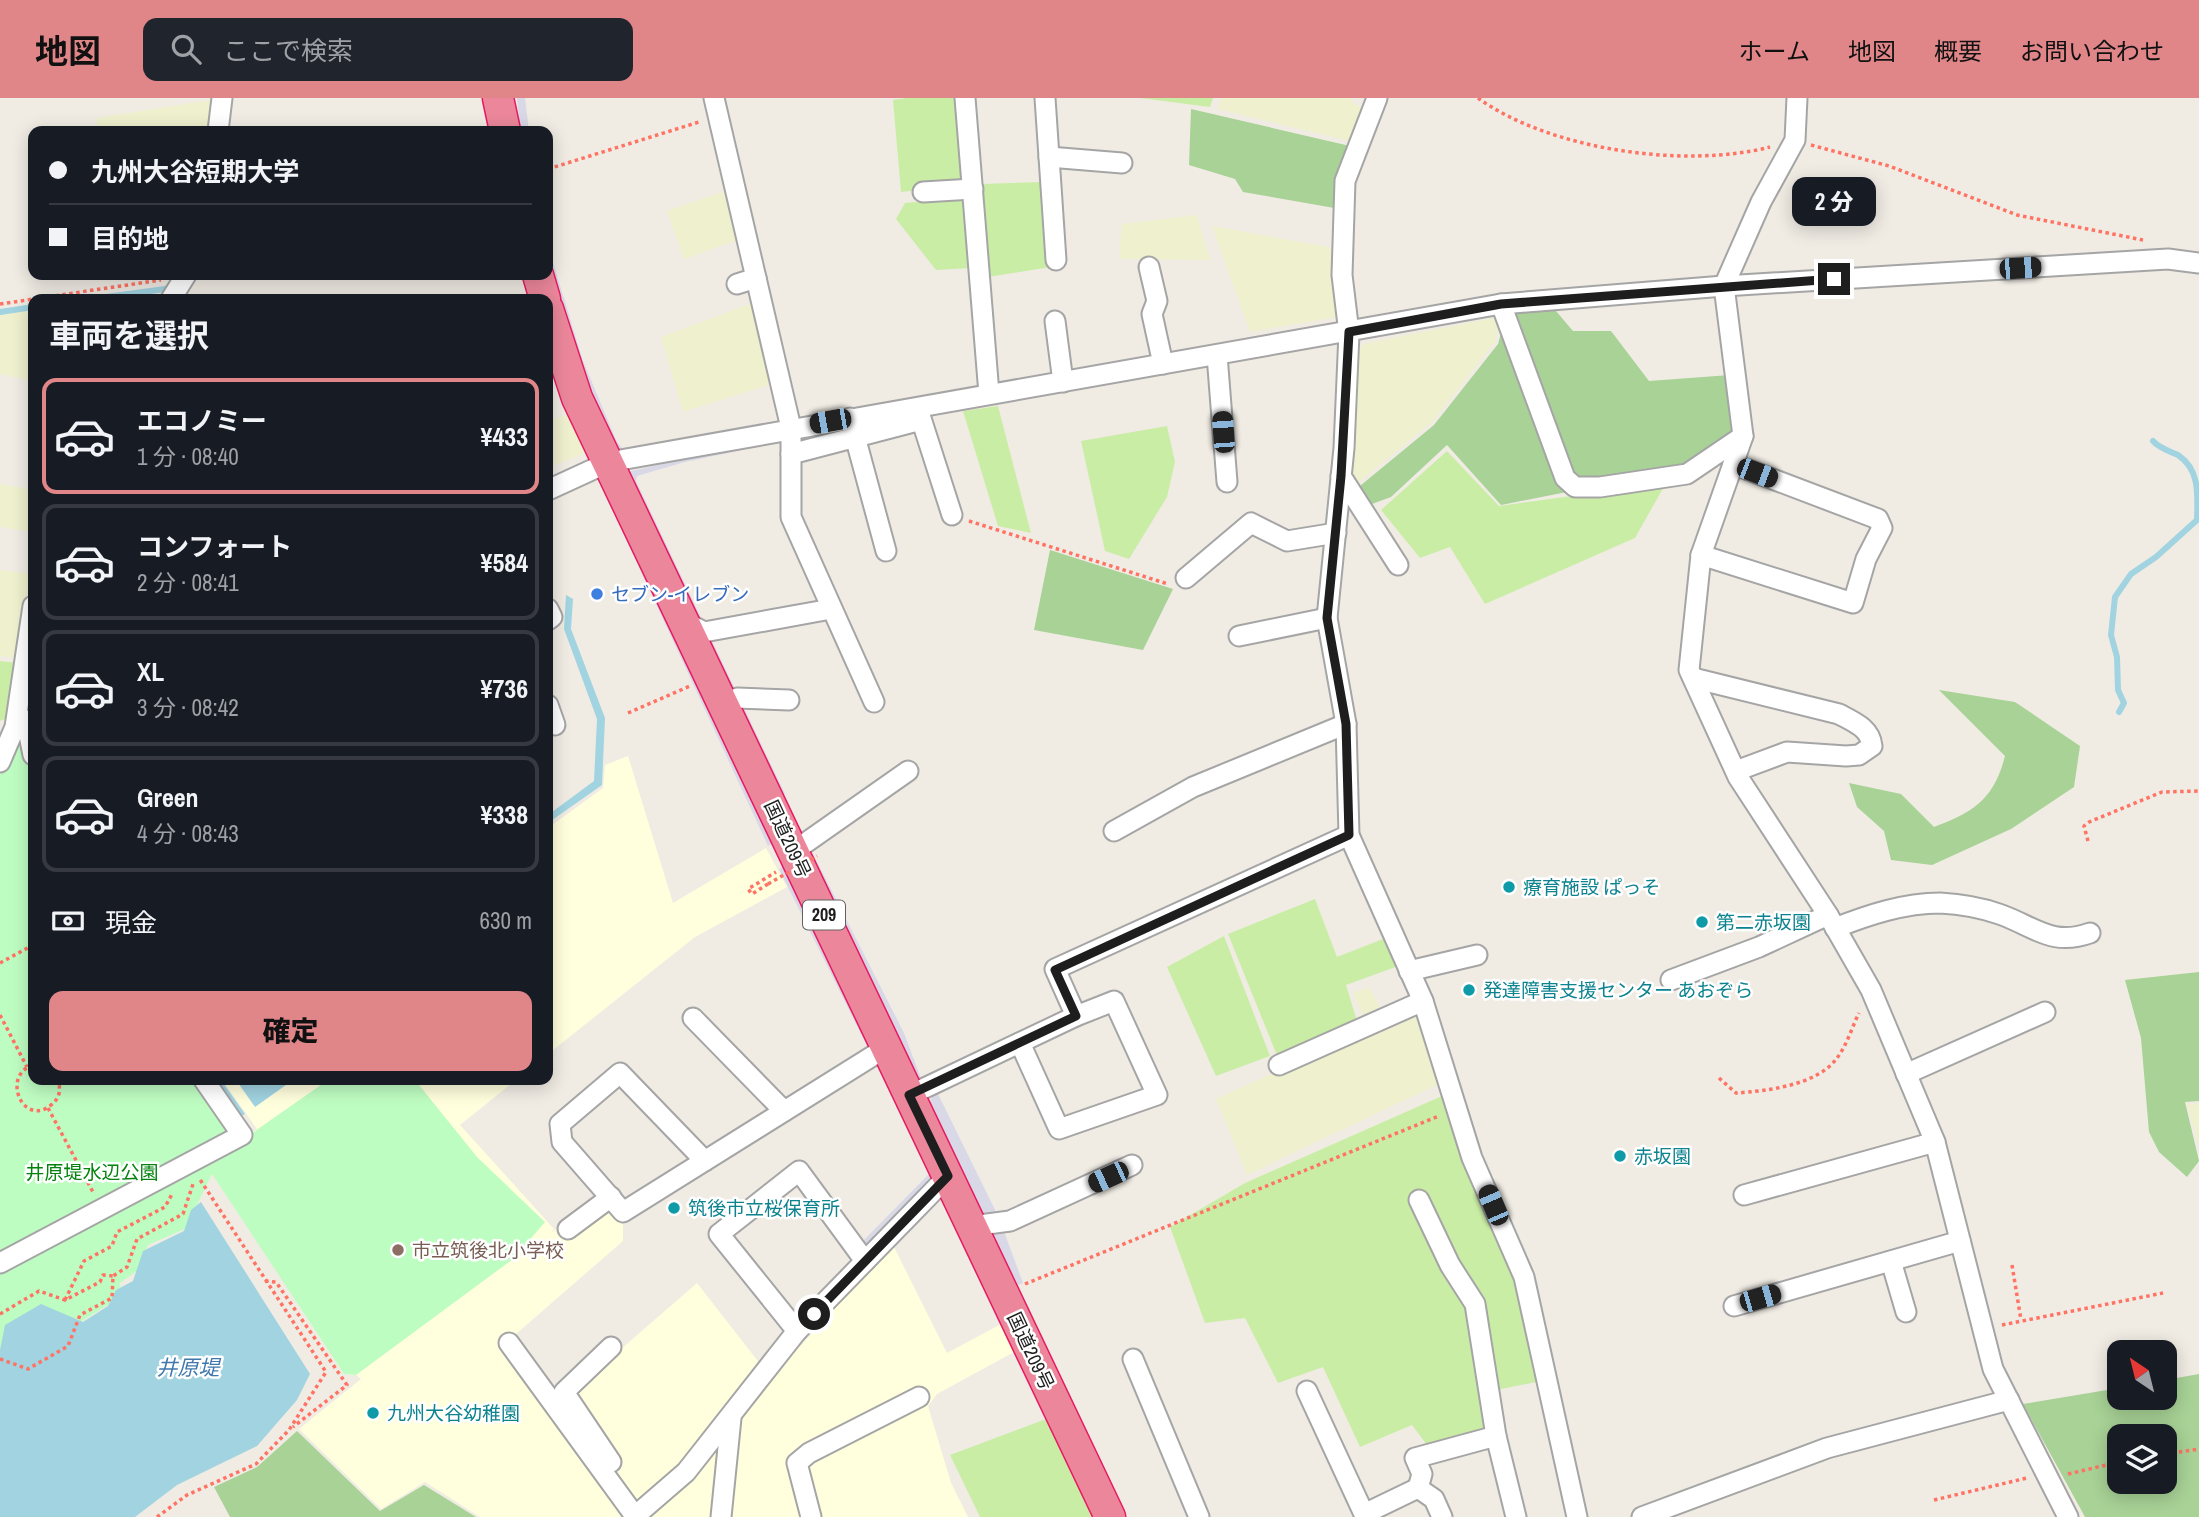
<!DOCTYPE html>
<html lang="ja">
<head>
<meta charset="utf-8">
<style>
	:root { --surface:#171b24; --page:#20242c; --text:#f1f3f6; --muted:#9ea1a6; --line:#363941; --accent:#e08689 }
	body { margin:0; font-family:"Archivo Narrow","Noto Sans JP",sans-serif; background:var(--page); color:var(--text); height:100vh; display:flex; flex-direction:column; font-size:26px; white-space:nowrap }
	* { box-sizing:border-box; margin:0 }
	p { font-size:23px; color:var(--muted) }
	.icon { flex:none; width:38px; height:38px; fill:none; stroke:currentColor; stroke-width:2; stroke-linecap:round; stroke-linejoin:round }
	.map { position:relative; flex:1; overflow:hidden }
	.panel { position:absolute; left:28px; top:196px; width:525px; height:791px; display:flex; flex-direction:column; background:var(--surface); border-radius:14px; box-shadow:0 4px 18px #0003 }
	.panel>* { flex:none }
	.banner { position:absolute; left:28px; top:28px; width:525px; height:154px; border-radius:14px; box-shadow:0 4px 18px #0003; display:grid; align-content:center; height:154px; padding:0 21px; background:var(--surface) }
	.needle { width:46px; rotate:325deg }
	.fabs { position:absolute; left:2107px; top:1242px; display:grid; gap:14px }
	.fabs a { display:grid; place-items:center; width:70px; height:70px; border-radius:14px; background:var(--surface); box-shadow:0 4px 18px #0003; font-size:35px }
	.end { position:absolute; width:32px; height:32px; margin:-16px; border:9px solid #1e1e1e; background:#fff; box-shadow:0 0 0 4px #fff }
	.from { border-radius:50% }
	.bubble { position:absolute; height:49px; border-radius:14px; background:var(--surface); box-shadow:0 4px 18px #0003; font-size:23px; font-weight:800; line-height:49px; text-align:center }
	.car { position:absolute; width:21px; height:42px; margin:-21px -10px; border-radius:9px; box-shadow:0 0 5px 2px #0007; background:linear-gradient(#222 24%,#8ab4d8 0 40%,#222 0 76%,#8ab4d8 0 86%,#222 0) }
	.banner b { display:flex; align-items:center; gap:24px; height:66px; font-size:26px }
	.banner b+b { border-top:2px solid var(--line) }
	.banner i { width:18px; height:18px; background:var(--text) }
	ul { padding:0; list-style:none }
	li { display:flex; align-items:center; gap:21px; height:116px; margin:0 14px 10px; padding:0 7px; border:4px solid var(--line); border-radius:14px }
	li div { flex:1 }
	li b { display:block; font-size:26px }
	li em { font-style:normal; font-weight:800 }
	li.on { border-color:var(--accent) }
	li>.icon { width:63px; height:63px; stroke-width:1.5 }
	h2 { padding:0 21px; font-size:32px; line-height:84px }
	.pay { display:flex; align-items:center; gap:18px; height:77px; padding:0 21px; font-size:26px }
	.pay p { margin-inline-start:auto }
	.action { display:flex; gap:14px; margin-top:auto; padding:14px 21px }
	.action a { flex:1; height:80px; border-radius:14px; background:var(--accent); color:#111; font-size:28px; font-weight:800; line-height:80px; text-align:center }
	header { display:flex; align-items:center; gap:42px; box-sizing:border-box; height:98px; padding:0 35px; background:var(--accent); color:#111 }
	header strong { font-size:33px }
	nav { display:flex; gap:38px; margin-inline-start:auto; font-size:24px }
	.search { width:490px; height:63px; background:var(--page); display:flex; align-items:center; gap:18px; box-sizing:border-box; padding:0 24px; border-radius:14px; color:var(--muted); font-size:26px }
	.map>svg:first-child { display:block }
	.education { fill:#ffd }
	.farmland { fill:#eef0ce }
	.grass { fill:#caeda6 }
	.forest { fill:#a8d296; fill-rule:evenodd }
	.park { fill:#befdc2 }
	.plaza { fill:#d8d8e6 }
	.water { fill:#a1d3e0 }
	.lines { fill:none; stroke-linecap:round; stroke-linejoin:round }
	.stream { stroke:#a1d3e0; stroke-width:6 }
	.minor-casing { stroke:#a5a5a5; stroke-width:23 }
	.highway-casing { stroke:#e51a62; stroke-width:33 }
	.path { stroke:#ff7365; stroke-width:3.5; stroke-dasharray:3.5 3.5; stroke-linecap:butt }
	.minor { stroke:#fff; stroke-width:19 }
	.highway { stroke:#ec879b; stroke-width:30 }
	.path-bridge { stroke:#ff7365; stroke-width:3.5; stroke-dasharray:3.5 3.5; stroke-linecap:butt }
	.route { stroke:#1e1e1e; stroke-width:9 }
	.shop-dot { fill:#3f7fe0; stroke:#fff; stroke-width:2.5 }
	.culture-dot { fill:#0f9aa8; stroke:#fff; stroke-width:2.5 }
	.education-dot { fill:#8d6e63; stroke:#fff; stroke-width:2.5 }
	.labels { text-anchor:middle; stroke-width:5; stroke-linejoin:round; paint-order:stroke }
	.shield { fill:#fff; stroke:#626262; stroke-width:2 }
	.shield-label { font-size:18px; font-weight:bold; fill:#1e1e1e }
	.shop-label { font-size:19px; fill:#366cbe; stroke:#fff; text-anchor:start }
	.street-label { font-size:19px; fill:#1e1e1e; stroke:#fff }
	.culture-label { font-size:19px; fill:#0d838f; stroke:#fff; text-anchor:start }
	.park-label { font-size:19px; fill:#05830e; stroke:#fff }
	.education-label { font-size:19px; fill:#785e54; stroke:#fff; text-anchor:start }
	.water-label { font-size:21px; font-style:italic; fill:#4279ac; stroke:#fff }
</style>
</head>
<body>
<header>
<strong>地図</strong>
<div class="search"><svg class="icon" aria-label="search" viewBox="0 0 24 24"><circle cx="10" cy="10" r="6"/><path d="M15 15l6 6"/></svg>ここで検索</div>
<nav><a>ホーム</a><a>地図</a><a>概要</a><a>お問い合わせ</a></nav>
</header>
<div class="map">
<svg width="2199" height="1419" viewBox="0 0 2199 1419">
	<rect width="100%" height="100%" fill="#f0ece4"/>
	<!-- education -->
	<g class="education">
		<path d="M628,658L673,805L766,750L787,789L695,839L548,956V730L603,690L605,667Z"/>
		<path d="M222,982H516L460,1027L554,1131L551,1135L597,1097L623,1127V1143L516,1236L560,1304L697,1185L771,1280L893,1147L947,1255L1001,1226L1016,1253L937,1296L928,1308L951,1385L968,1419H480L425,1384L381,1411L299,1331L361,1281L356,1277L344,1276L207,1067L257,1031Z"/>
	</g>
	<!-- farmland -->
	<g class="farmland">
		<path d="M1221,0H1352V4L1363,10L1349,43L1218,11Z"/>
		<path d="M216,1L210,33H98L97,20Z"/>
		<path d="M728,92L741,141L684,161L667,113Z"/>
		<path d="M1197,117L1210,162L1119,161L1122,126Z"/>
		<path d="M1212,128L1334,150L1338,219L1250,234Z"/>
		<path d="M752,205L772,286L683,314L661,239Z"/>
		<path d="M33,212V283L0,276V216Z"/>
		<path d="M1493,220L1500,226L1495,244L1432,324L1359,384L1351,377L1357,254L1363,246Z"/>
		<path d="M569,316L585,355L550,369L548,323Z"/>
		<path d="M0,386L33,392V434L0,429Z"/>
		<path d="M0,472L30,476L16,560L0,558Z"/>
		<path d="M1369,889L1380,909L1363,917L1353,895Z"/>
		<path d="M1416,910L1443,984L1247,1077L1216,1001Z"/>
		<path d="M2199,1005V1047L2187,1006Z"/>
	</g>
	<!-- grass -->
	<g class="grass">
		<path d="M907,0H959L967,87L901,94L893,2Z"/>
		<path d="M1140,0H1213L1210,9Z"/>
		<path d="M1042,84L1051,169L988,179L981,86Z"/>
		<path d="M966,99L971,170L936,172L896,121L905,105Z"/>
		<path d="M998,308L1031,435L998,428L963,313Z"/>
		<path d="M1167,328L1175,364L1167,399L1129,461L1105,453L1081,343Z"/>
		<path d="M1447,353L1499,408L1666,385L1635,440L1485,506L1450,449L1420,460L1381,412Z"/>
		<path d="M0,563L18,565L5,621L0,623Z"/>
		<path d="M1315,801L1337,859L1388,839L1401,867L1346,887L1357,923L1278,960L1228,836Z"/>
		<path d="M1224,838L1270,958L1216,978L1167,869Z"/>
		<path d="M1442,998L1517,1184L1541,1283L1496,1292L1490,1329L1427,1347L1412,1327L1360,1349L1323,1269L1278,1285L1245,1220L1205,1225L1170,1129L1245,1085Z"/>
		<path d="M1046,1321L1092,1419H980L950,1357Z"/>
	</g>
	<!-- forest -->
	<g class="forest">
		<path d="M1191,11L1350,48L1340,111L1243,94L1235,81L1189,67Z"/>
		<path d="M1550,206L1573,233H1611L1649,283L1730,277L1735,336L1693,369L1501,407L1447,347L1391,399L1361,410L1349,397L1434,327L1498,246L1506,217Z"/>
		<path d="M1050,452L1173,491L1143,552L1034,532Z"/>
		<path d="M1939,592L2015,604L2080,648L2074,689L2011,731L1932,767L1891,762L1884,733L1857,709L1849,685L1901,696L1934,729C1974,714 1994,701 2005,658Z"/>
		<path d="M2199,874V1003L2185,1004L2199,1063L2187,1079L2159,1054L2149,1034L2141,940L2125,882Z"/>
		<path d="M2199,1276V1419H2085L2023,1306L2119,1290V1300H2165V1282ZM2119,1339H2165V1384H2119Z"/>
		<path d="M297,1333L380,1413L424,1387L476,1419H230L214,1389L257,1369Z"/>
	</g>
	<!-- park -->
	<path class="park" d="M24,645L33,667V982H198L228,1036L221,1057L328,982H415L477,1059L545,1124L513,1161L356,1277L344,1276L212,1076L185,1131L148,1147L137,1173L120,1185L119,1200L82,1223L70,1254L0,1272V652Z"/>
	<!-- plaza -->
	<g class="plaza">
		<path d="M517,0H525L529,33H520Z"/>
		<path d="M548,148L583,263L617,344L623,351H615L592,303L548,169Z"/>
		<path d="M778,340L786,343L685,364L637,378L636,383L785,696L780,699L627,374Z"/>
		<path d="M604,383L776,743L768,748L600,385Z"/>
		<path d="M813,756L904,935L923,986L918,984L810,760Z"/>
		<path d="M784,768L874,943L867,948L779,771Z"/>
		<path d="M876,963L939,1073L872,1149L863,1143L930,1075Z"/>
		<path d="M935,995L938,996L998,1118L986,1122L930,1015L927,1008Z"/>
		<path d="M1002,1128L1023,1185L1018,1187L991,1133Z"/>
	</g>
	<!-- water -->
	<g class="water">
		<path d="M566,497L573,501L571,531L605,620L602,687L548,725V717L594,683L597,621L564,531Z"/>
		<path d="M213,982H221L245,1016L240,1019Z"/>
		<path d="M236,982H293L255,1009Z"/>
		<path d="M201,1104L310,1276L297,1302L257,1348L177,1387L135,1419H0V1252L5,1227L41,1206L83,1224L108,1208L116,1192L133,1183L143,1153L184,1133L191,1112Z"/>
	</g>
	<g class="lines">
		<!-- stream -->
		<g class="stream">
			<path d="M91,201L165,191"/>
			<path d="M0,214L33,209"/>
			<path d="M2119,614L2124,605L2118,592L2117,559L2111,537L2115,499L2131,476L2156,459L2197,422C2198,393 2199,371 2178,357C2169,353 2159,350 2153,343"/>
		</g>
		<!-- minor casing -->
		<g class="minor-casing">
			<g id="minor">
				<path d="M714,0L791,330V419L874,604"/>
				<path d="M965,0L989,296"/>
				<path d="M1045,0L1056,162"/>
				<path d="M1377,0L1345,83L1342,177L1349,235L1344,350L1327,520L1346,626L1349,737L1423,903L1472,1060L1524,1179L1577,1419"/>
				<path d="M1797,0L1795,42L1761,104L1724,188L1743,338L1701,457L1689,572L1738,679L1828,817L1871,892L1935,1044L1993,1271L2068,1419"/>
				<path d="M218,33L222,0"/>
				<path d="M1049,59L1122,65"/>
				<path d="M923,94L973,91"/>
				<path d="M1149,169L1157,203L1152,216L1163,266"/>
				<path d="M737,186L756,180"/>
				<path d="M171,201L186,177"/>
				<path d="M1501,206L1565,380L1575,389H1600L1687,376L1743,338"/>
				<path d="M1055,223L1063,284"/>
				<path d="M1217,257L1227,384"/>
				<path d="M918,311L952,417"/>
				<path d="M850,320L886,453"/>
				<path d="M791,356L921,322"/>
				<path d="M1341,378L1398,467"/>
				<path d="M548,392L609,364L1501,206L1724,188L2168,161L2199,165"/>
				<path d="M1701,457L1853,505L1866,461L1882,430L1878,421L1733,366"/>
				<path d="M1186,480L1251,425L1287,443L1336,435"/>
				<path d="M548,511L552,519L548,522"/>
				<path d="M685,524L704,534L831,511"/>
				<path d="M1239,538L1327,520"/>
				<path d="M1693,580L1839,616C1854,624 1870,630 1872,648L1859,657L1846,658L1787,654L1736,673"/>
				<path d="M737,600L789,602"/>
				<path d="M548,607L555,627"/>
				<path d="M26,622L33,657"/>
				<path d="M0,664L15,629L33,508"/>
				<path d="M1114,733L1193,689L1346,626"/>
				<path d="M794,753L908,673"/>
				<path d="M1835,830C1868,817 1904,805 1940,805C1958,806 1982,810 1999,816C2034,828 2051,849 2090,835"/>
				<path d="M1409,873L1477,857"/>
				<path d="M1671,882L1759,849L1828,817"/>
				<path d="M693,920L784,1013"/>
				<path d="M1020,945L1059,1031L1157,997L1114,903L1076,918"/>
				<path d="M1279,967L1423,903"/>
				<path d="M1906,976L2045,914"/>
				<path d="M910,997L1076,918L1055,871L1349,737"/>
				<path d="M705,1063L620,975L560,1026L562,1044L623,1114C711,1059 799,1004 887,949"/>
				<path d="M1744,1097L1935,1044"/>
				<path d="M1419,1102L1450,1167L1475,1206L1496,1338"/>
				<path d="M972,1128L1010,1123L1132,1067"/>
				<path d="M568,1131L611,1099"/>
				<path d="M1891,1163L1906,1214"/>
				<path d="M0,1165L242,1037L204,982"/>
				<path d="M1734,1208L1960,1143"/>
				<path d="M797,1233L719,1136L799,1073L865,1163"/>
				<path d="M509,1245L635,1418"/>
				<path d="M611,1249L564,1294L611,1364"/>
				<path d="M1133,1261L1199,1419"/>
				<path d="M1307,1293L1364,1416L1418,1390L1434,1401L1442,1419"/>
				<path d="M1418,1390L1422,1376L1415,1360L1496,1338L1516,1419"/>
				<path d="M634,1419L686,1374L797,1233L948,1078"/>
				<path d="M721,1419L731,1320"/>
				<path d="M811,1419L797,1365L809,1355L919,1299"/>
				<path d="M1642,1419L1827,1350L2009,1302"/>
			</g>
		</g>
		<!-- highway casing -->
		<g class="highway-casing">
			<g id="highway">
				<path d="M498,0L505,33"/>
				<path d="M538,177L545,201"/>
				<path d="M548,211L577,300L1110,1419"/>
			</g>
		</g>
		<!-- path -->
		<g class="path">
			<path d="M1478,0C1550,52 1685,71 1770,49"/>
			<path d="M1811,47L1889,68L2017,117L2143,142"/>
			<path d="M548,71L699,24"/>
			<path d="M0,206L161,182"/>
			<path d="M969,423L1168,486"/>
			<path d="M628,615L690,588"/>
			<path d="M2088,743L2084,728L2089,724L2162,694L2199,693"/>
			<path d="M768,786L752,796L748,791L776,774"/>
			<path d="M0,865L33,847"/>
			<path d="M0,917L27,969"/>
			<path d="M33,967C0,978 24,1030 51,1007C60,1000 61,992 58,982"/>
			<path d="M1719,980L1736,995C1767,993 1818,987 1837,960C1847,947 1852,929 1859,915"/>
			<path d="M48,1010L93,1094"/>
			<path d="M2012,1167L2021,1222"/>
			<path d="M265,1183L276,1184L347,1287L293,1329"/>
			<path d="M1025,1186L1439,1018"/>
			<path d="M65,1202L84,1163L112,1148L117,1134L165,1109L172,1096"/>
			<path d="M0,1216L39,1193L65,1202L100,1184L103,1177L113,1178"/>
			<path d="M2002,1227L2163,1195"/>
			<path d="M0,1261L28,1271L68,1248L80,1217L112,1200L113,1178L127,1169L137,1141L183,1116L194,1083"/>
			<path d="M2165,1356L2199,1351"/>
			<path d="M2068,1376L2119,1364"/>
			<path d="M1934,1402L2027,1380"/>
			<path d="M157,1419L187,1397L256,1366L289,1332L326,1274L199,1080"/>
		</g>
		<!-- minor -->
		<use href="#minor" class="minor"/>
		<!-- highway -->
		<use href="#highway" class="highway"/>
		<!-- path-bridge -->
		<path class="path-bridge" d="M768,786L817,758"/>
	</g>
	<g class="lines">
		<!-- route -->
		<path class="route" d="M814,1216L948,1078L909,997L1076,918L1055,872L1349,737L1346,626L1327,520L1341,378L1349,234L1501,206L1834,181"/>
	</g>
	<!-- markers -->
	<circle class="shop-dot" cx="597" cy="496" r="7"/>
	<g class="culture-dot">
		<circle cx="1509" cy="789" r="7"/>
		<circle cx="1702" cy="824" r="7"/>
		<circle cx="1469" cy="892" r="7"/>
		<circle cx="1620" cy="1058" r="7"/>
		<circle cx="674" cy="1110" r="7"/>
		<circle cx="373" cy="1315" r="7"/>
	</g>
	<circle class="education-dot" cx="398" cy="1152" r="7"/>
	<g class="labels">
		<!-- shield labels -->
		<rect class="shield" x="803" y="802.5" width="42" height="29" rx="5"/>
		<g class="shield-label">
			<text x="824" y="823">209</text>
		</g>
		<!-- shop labels -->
		<g class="shop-label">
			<text x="611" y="503">セブン-イレブン</text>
		</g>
		<!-- street labels -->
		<g class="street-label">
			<text transform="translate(788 741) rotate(65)" y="7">国道209号</text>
			<text transform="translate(1031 1253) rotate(65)" y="7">国道209号</text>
		</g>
		<!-- culture labels -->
		<g class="culture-label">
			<text x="1523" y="796">療育施設 ぱっそ</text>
			<text x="1716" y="831">第二赤坂園</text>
			<text x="1483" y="899">発達障害支援センター あおぞら</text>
			<text x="1634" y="1065">赤坂園</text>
			<text x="688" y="1117">筑後市立桜保育所</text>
			<text x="387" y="1322">九州大谷幼稚園</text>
		</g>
		<!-- park labels -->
		<g class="park-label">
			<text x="92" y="1081">井原堤水辺公園</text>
		</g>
		<!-- education labels -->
		<g class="education-label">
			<text x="412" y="1159">市立筑後北小学校</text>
		</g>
		<!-- water labels -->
		<g class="water-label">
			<text x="188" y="1277">井原堤</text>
		</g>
	</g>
</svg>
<div class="fabs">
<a><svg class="needle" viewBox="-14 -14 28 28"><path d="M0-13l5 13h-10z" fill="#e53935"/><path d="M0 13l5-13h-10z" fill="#9ea1a6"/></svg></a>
<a><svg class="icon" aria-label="layers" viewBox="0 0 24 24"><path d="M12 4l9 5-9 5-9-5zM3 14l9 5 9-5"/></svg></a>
</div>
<i class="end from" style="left:814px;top:1216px"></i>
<i class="end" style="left:1834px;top:181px"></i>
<div class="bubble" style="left:1792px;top:79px;width:84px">2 分</div>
<i class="car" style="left:2020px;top:170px;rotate:86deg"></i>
<i class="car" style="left:830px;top:323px;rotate:260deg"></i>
<i class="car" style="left:1223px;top:334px;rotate:356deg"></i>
<i class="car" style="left:1757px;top:375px;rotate:111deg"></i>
<i class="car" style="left:1108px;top:1079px;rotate:245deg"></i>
<i class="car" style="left:1493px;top:1107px;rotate:337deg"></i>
<i class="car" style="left:1760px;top:1200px;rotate:74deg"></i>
<div class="banner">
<b><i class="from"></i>九州大谷短期大学</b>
<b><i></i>目的地</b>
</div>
<section class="panel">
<h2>車両を選択</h2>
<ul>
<li class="on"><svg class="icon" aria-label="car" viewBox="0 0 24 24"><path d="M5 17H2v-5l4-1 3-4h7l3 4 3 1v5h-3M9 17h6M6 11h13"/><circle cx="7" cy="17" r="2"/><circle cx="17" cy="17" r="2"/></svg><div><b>エコノミー</b><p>1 分 · 08:40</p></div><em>¥433</em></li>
<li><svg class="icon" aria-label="car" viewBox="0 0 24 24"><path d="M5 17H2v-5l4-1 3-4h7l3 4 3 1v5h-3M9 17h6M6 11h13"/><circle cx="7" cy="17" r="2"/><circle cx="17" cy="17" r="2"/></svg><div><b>コンフォート</b><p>2 分 · 08:41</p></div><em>¥584</em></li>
<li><svg class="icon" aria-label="car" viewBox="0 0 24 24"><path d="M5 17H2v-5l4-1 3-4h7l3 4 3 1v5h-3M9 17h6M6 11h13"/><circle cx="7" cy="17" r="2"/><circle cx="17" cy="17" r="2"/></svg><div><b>XL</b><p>3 分 · 08:42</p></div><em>¥736</em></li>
<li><svg class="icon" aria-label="car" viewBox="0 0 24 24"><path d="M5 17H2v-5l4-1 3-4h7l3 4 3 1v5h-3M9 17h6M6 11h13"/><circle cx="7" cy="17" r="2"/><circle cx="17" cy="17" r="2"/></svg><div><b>Green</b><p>4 分 · 08:43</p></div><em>¥338</em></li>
</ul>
<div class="pay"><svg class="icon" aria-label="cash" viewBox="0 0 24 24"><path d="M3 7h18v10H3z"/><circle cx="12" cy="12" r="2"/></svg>現金<p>630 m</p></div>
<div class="action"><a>確定</a></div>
</section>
</div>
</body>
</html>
